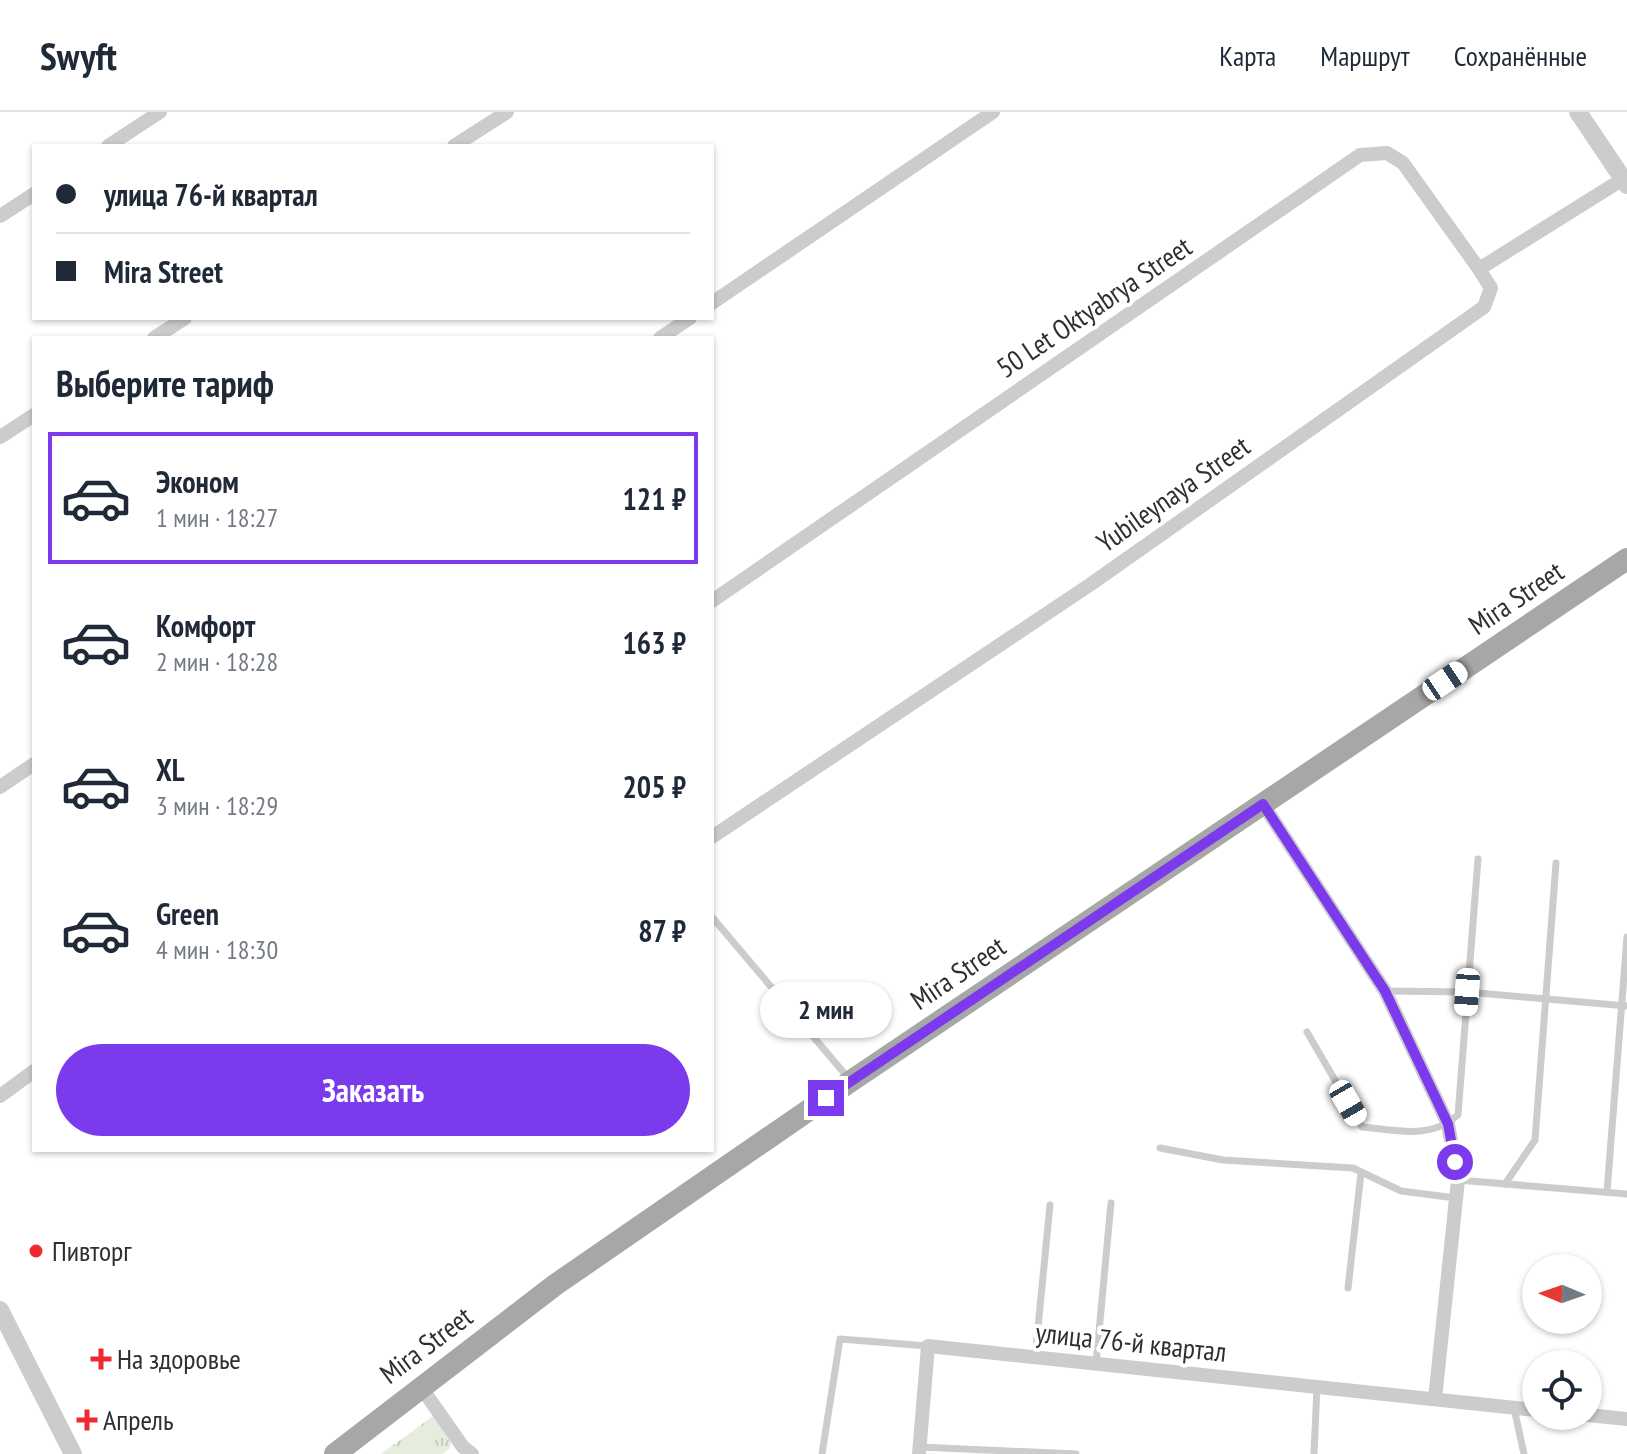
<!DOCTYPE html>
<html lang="ru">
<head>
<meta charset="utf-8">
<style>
	:root { --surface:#fff; --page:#f2f2f3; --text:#1f2937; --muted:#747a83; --line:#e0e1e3; --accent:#7c3aed }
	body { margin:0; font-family:"PT Sans Narrow",sans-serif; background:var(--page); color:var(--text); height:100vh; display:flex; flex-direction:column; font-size:30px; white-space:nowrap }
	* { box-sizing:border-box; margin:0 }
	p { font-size:26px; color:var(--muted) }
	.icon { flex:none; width:44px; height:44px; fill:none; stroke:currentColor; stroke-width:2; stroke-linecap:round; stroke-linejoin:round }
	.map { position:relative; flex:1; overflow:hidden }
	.sheet { position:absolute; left:32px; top:224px; width:682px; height:816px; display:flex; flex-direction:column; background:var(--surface); border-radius:0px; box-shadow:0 2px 6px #0004 }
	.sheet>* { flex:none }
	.hud { position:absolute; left:32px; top:32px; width:682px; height:176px; border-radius:0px; box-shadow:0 2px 6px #0004; display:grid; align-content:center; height:176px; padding:0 24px; background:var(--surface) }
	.needle { width:52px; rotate:272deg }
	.tools { position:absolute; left:1522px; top:1142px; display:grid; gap:16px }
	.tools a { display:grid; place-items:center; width:80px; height:80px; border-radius:50%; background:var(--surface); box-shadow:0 2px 6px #0004; font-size:40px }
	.end { position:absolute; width:36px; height:36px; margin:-18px; border:10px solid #7c3aed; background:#fff; box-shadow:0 0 0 4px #fff }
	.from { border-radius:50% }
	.bubble { position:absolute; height:56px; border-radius:28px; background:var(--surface); box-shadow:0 2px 6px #0004; font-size:26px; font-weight:800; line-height:56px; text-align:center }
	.car { position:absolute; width:24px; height:48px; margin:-24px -12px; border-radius:10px; box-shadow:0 0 6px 2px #0007; background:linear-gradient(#fff 24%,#345 0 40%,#fff 0 76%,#345 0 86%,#fff 0) }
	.hud b { display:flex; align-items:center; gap:28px; height:76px; font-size:30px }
	.hud b+b { border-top:2px solid var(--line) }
	.hud i { width:20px; height:20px; background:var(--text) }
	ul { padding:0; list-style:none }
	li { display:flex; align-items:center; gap:24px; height:132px; margin:0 16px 12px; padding:0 8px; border:4px solid transparent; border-radius:0px }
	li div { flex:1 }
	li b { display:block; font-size:30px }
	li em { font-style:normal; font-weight:800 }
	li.current { border-color:var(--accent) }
	li>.icon { width:72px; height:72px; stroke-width:1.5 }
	h2 { padding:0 24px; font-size:36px; line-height:96px }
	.action { display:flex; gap:16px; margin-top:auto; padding:16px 24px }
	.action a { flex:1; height:92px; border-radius:48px; background:var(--accent); color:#fff; font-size:32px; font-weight:800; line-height:92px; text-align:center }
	header { display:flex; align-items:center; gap:48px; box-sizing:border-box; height:112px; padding:0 40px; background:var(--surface); border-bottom:2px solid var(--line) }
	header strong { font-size:38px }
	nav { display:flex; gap:44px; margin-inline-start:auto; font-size:28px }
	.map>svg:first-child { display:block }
	.grass { fill:url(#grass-tufts) }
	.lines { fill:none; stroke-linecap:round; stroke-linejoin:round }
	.service { stroke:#ccc; stroke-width:7 }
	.minor { stroke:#ccc; stroke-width:14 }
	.tertiary { stroke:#ccc; stroke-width:18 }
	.primary { stroke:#a7a7a7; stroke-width:22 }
	.route { stroke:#7c3aed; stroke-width:10 }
	.poi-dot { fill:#ee2932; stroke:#fff; stroke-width:3 }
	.labels { text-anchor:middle; stroke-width:8; stroke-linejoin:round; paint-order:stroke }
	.street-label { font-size:28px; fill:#2f2f2f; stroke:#fff }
	.poi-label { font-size:28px; fill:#2f2f2f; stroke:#fff; text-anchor:start }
</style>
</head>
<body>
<header>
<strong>Swyft</strong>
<nav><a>Карта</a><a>Маршрут</a><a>Сохранённые</a></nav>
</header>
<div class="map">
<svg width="1627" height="1342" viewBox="0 0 1627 1342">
	<defs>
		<pattern id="grass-tufts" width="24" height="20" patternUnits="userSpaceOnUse" patternTransform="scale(2)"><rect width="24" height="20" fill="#e5eddc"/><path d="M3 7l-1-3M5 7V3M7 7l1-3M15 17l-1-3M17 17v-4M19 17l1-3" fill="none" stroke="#c5ccbd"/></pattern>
	</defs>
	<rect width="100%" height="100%" fill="#fff"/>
	<!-- grass -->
	<path class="grass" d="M433,1304L451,1326L450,1336L442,1342H381Z"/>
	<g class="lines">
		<!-- service -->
		<g class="service">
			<path d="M712,805L850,968"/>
			<path d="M1386,879L1467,880L1627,894"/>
			<path d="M1307,920L1362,1015C1397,1018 1430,1028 1458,1003L1478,747"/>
			<path d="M1160,1036L1223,1048L1353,1056L1401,1079L1456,1086"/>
			<path d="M1458,1068L1627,1082"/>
			<path d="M1505,1072L1535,1028L1556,751"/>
			<path d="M1607,1080L1627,825"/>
			<path d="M1348,1176L1361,1061"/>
			<path d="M1035,1246L1050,1093"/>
			<path d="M1096,1252L1111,1091"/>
			<path d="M1514,1296L1524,1342"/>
			<path d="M920,1335L1076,1342"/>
			<path d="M822,1342L840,1227L928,1234"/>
			<path d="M1314,1342L1317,1275"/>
		</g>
		<!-- minor -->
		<g class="minor">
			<path d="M108,34L160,0"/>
			<path d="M454,34L507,0"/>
			<path d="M0,104L34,82"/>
			<path d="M712,191L993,0"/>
			<path d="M154,226L185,206"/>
			<path d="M660,226L690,206"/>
			<path d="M0,325L34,303"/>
			<path d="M712,489L1360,43L1387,41L1403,51L1479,157"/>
			<path d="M0,675L34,652"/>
			<path d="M1263,692L1385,879L1448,1012L1458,1068L1435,1287"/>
			<path d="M712,725L1091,472L1484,195L1491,176L1479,157L1623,67"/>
			<path d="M0,984L34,959"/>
			<path d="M421,1275L463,1335L472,1342"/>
			<path d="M1588,1303L1627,1307"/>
			<path d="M919,1342L928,1234L1536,1298"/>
		</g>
		<!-- tertiary -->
		<g class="tertiary">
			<path d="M1578,0L1627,73"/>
			<path d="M0,1198L73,1342"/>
		</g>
		<!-- primary -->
		<path class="primary" d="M335,1342L555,1173L851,969L1627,447"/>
	</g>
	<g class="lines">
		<!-- route -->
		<path class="route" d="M826,986L1263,692L1385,879L1448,1012L1455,1050"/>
	</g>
	<!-- markers -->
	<g class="poi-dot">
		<circle cx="36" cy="1139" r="8"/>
		<path d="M97 1235h8v8h8v8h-8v8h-8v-8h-8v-8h8z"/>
		<path d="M83 1296h8v8h8v8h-8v8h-8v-8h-8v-8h8z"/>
	</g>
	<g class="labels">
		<!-- street labels -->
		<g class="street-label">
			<text transform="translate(1094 195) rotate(-34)" y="10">50 Let Oktyabrya Street</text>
			<text transform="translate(1173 382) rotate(-35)" y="10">Yubileynaya Street</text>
			<text transform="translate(1516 486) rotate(-34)" y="10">Mira Street</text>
			<text transform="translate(958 861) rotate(-34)" y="10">Mira Street</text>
			<text transform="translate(1131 1230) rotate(6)" y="10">улица 76-й квартал</text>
			<text transform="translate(426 1233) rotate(-37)" y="10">Mira Street</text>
		</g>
		<!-- poi labels -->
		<g class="poi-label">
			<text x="52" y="1149">Пивторг</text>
			<text x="117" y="1257">На здоровье</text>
			<text x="103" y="1318">Апрель</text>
		</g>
	</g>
</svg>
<div class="tools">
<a><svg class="needle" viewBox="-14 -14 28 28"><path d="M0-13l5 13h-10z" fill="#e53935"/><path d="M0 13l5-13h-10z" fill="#747a83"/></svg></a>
<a><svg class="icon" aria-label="locate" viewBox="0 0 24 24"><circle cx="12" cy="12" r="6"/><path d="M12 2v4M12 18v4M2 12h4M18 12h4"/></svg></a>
</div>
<i class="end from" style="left:1455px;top:1050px"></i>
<i class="end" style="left:826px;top:986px"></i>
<div class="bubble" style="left:760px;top:870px;width:132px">2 мин</div>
<i class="car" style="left:1445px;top:569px;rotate:56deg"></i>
<i class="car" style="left:1467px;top:880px;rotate:184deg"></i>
<i class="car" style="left:1348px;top:991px;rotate:150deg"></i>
<div class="hud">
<b><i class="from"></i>улица 76-й квартал</b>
<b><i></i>Mira Street</b>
</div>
<section class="sheet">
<h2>Выберите тариф</h2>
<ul>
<li class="current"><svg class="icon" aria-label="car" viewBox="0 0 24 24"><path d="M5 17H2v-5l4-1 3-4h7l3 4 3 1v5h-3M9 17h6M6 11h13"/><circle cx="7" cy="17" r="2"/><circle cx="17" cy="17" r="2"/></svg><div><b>Эконом</b><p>1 мин · 18:27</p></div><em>121 ₽</em></li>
<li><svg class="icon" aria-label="car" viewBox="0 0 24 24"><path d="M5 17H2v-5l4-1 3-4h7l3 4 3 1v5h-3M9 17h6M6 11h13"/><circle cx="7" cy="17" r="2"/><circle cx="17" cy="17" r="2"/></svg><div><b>Комфорт</b><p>2 мин · 18:28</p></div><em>163 ₽</em></li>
<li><svg class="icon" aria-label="car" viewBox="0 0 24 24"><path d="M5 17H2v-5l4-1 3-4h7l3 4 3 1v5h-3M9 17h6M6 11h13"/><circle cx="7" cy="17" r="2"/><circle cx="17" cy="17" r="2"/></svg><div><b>XL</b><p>3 мин · 18:29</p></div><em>205 ₽</em></li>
<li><svg class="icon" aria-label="car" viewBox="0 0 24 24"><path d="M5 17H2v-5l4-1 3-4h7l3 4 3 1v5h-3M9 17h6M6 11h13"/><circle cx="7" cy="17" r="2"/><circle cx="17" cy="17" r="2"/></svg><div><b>Green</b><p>4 мин · 18:30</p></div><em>87 ₽</em></li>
</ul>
<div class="action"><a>Заказать</a></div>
</section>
</div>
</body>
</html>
